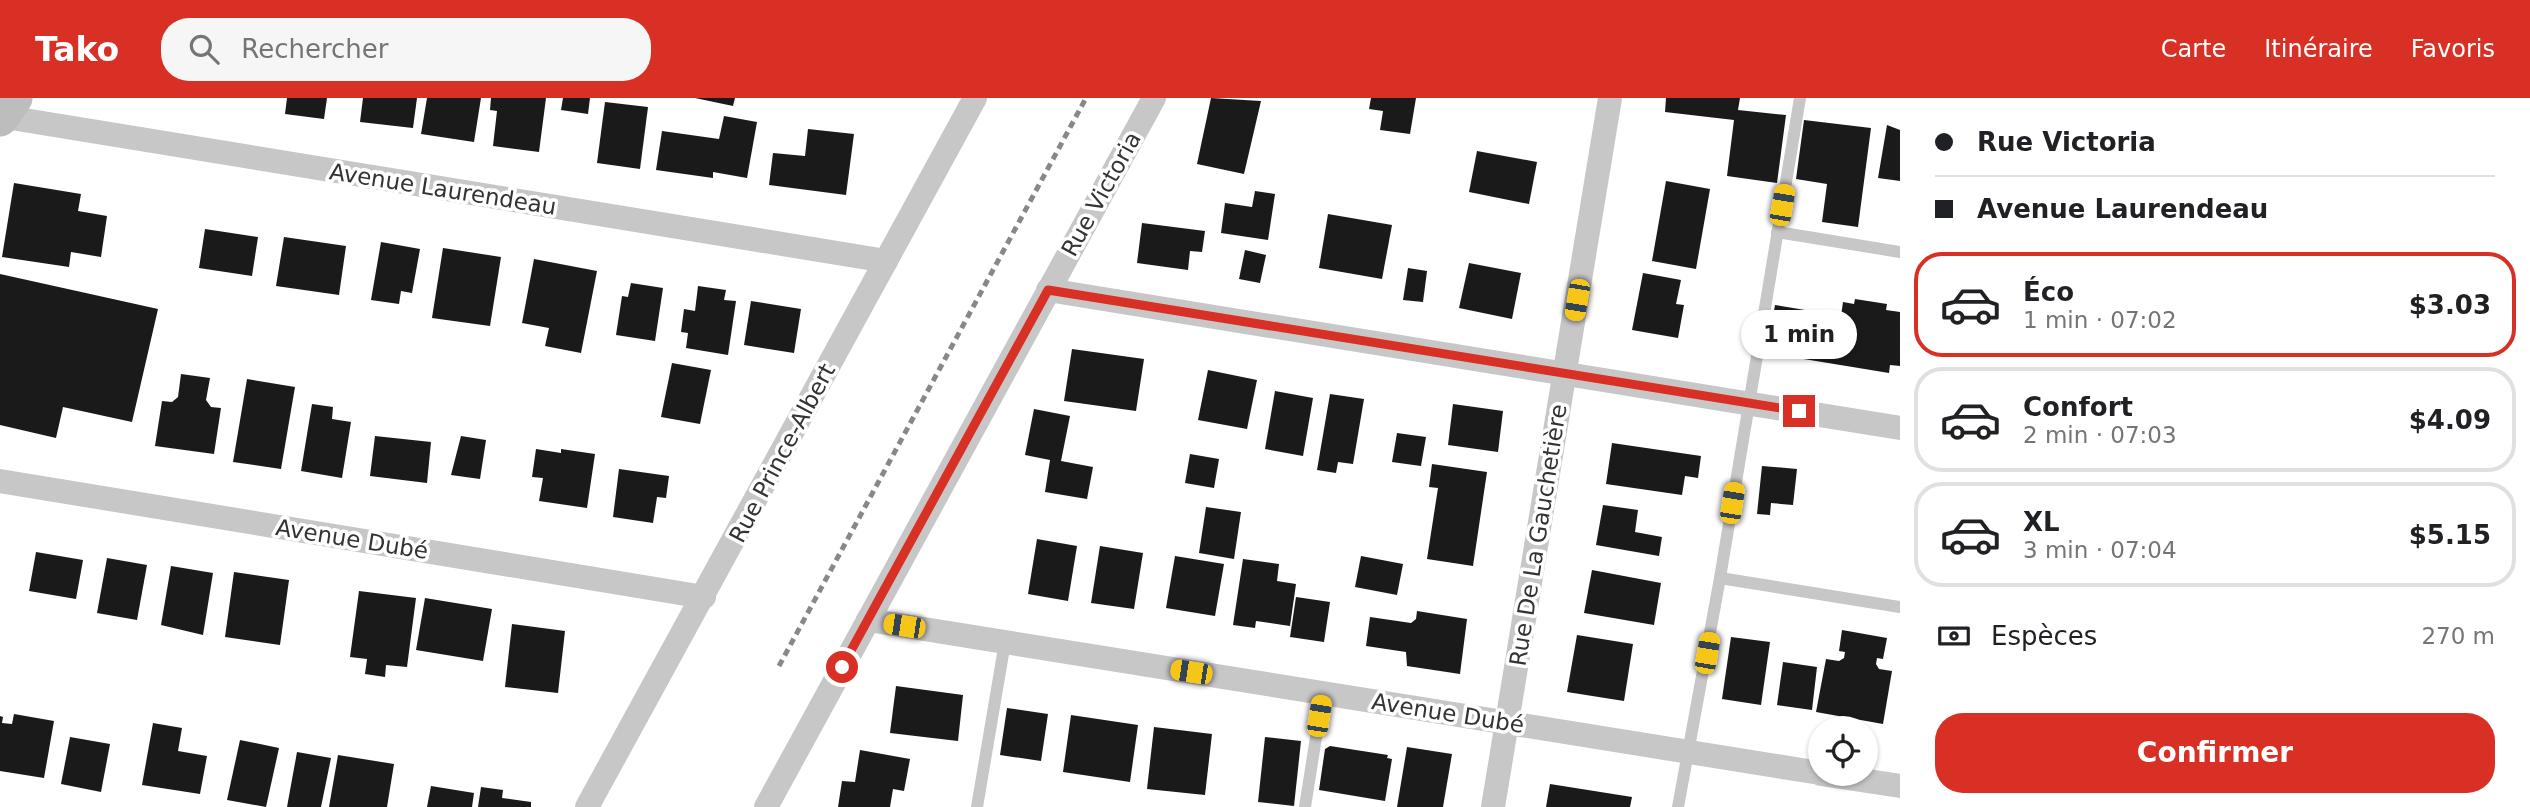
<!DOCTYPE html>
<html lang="fr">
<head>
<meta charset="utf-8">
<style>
	:root { --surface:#fff; --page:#f6f6f6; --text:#202124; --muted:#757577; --line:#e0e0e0; --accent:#d93025 }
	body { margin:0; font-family:"DejaVu Sans",sans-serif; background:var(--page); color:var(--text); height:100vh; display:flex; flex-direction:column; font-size:26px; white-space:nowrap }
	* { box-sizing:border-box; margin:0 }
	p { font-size:23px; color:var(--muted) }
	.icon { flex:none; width:38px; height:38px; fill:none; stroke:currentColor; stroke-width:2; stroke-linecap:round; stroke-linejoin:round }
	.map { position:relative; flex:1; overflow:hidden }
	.drawer { display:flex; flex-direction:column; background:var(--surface); width:630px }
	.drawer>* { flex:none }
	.hud { display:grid; align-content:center; height:154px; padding:0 35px; background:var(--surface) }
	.controls { position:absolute; left:1808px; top:618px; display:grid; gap:14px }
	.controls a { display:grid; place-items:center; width:70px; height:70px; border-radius:50%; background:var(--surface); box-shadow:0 2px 5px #0004; font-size:35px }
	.end { position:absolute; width:32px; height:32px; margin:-16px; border:9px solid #d93025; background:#fff; box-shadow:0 0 0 4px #fff }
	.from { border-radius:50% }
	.bubble { position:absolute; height:49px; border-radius:24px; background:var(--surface); box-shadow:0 2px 5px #0004; font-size:23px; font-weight:700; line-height:49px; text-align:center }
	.car { position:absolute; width:21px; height:42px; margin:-21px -10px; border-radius:9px; box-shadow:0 0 5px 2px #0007; background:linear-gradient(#f5c518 24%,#345 0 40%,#f5c518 0 76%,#345 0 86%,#f5c518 0) }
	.hud b { display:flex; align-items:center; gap:24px; height:66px; font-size:26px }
	.hud b+b { border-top:2px solid var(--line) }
	.hud i { width:18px; height:18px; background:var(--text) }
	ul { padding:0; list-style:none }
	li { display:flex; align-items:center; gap:21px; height:105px; margin:0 14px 10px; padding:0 21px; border:4px solid var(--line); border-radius:28px }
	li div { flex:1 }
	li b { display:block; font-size:26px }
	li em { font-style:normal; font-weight:700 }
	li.active { border-color:var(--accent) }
	li>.icon { width:63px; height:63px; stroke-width:1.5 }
	.pay { display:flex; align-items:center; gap:18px; height:77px; padding:0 35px; font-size:26px }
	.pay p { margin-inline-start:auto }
	.action { display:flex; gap:14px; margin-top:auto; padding:14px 35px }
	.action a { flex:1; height:80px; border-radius:28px; background:var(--accent); color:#fff; font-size:28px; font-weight:700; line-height:80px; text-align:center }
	header { display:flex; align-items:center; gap:42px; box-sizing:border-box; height:98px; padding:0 35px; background:var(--accent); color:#fff }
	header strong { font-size:33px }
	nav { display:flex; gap:38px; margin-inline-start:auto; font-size:24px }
	.search { width:490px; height:63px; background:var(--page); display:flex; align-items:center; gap:18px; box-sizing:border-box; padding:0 24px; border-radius:28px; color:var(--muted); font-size:26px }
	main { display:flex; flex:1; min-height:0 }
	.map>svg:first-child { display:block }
	.building { fill:#1a1a1a }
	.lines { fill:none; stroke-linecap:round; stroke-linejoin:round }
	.service { stroke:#c7c7c7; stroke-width:12 }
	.minor { stroke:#c7c7c7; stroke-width:24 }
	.secondary { stroke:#bdbdbd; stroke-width:37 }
	.rail { stroke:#888; stroke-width:5; stroke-dasharray:7 5; stroke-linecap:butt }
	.route { stroke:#d93025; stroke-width:9 }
	.labels { text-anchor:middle; stroke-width:7; stroke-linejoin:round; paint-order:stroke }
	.street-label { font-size:23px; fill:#333; stroke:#fff }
</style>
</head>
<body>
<header>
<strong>Tako</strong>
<div class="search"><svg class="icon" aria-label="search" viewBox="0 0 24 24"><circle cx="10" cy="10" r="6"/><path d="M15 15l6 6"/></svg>Rechercher</div>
<nav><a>Carte</a><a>Itinéraire</a><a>Favoris</a></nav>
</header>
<main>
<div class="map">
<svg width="1900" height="709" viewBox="0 0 1900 709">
	<rect width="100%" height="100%" fill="#fff"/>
	<!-- building -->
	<g class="building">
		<path d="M287,0H327L324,21L285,16Z"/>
		<path d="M363,0H417L413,30L360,24Z"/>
		<path d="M427,0H481L474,44L421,36Z"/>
		<path d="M491,0H546L539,54L493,48L497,13L490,12Z"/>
		<path d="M563,0H590L588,16L561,12Z"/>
		<path d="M695,0H735L733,8Z"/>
		<path d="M1211,0L1261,3L1244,76L1197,66Z"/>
		<path d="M1371,0H1416L1410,36L1380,32L1383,13L1369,11Z"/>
		<path d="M1666,0H1740L1738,12L1786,17L1777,85L1727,78L1734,22L1665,14Z"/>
		<path d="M605,4L648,9L640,71L597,65Z"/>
		<path d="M724,18L757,24L747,80L713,74V80L656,72L662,33L719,41Z"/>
		<path d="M1804,22L1871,30L1858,129L1822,124L1827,86L1796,81Z"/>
		<path d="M1887,27L1900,32V83L1878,80Z"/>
		<path d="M808,31L854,36L846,97L769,87L773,55L805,58Z"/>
		<path d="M1477,53L1537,64L1529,106L1469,94Z"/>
		<path d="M1666,83L1710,91L1696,171L1652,163Z"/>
		<path d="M14,85L81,96L78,113L107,118L101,159L71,154L69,169L2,159Z"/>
		<path d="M1255,93L1275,96L1268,142L1221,135L1225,105L1252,109Z"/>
		<path d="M1328,116L1392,127L1382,181L1319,170Z"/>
		<path d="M1142,125L1205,133L1202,154L1190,153L1188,172L1137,165Z"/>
		<path d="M205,131L258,139L252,178L199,170Z"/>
		<path d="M284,139L346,148L339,197L276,188Z"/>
		<path d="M381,144L420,151L412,195L401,193L399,206L371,202Z"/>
		<path d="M443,150L501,159L490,228L432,220Z"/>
		<path d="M1245,152L1266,157L1260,185L1239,181Z"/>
		<path d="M534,161L597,173L581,255L545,248L549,230L522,225Z"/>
		<path d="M1469,165L1521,175L1512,221L1459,210Z"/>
		<path d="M1408,170L1427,173L1423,204L1403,202Z"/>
		<path d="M1643,175L1681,182L1676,206L1684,207L1678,240L1632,232Z"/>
		<path d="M0,176L158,211L132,324L63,309L56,340L0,327Z"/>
		<path d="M631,185L663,190L655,243L616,237L622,198L628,199Z"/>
		<path d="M698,188L726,192L724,202L736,203L728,257L686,250L688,235L681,234L684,211L695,213Z"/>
		<path d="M1855,201L1887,206L1886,212L1900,214V268L1890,267L1889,275L1767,255L1775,207L1841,218L1843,204L1854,206Z"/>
		<path d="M751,203L801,211L794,255L744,247Z"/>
		<path d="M1072,251L1144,261L1136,313L1064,303Z"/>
		<path d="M672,265L711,272L700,326L661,319Z"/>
		<path d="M1208,272L1257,282L1247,331L1198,322Z"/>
		<path d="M181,276L210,280L206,302L211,309L221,310L214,356L155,348L162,303L172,304L178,299Z"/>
		<path d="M247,281L295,289L281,371L233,364Z"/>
		<path d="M1275,293L1313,300L1303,358L1265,351Z"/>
		<path d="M1330,296L1364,301L1353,366L1338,364L1336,375L1317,372Z"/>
		<path d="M312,306L333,309L332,321L351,324L342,380L301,373Z"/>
		<path d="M1453,306L1503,313L1498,354L1448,347Z"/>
		<path d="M1034,311L1070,318L1061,363L1093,369L1087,401L1045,394L1050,362L1025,357Z"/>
		<path d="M1397,335L1426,339L1421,368L1392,364Z"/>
		<path d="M375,338L431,344L427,385L370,378Z"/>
		<path d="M461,338L486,342L480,381L451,377Z"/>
		<path d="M1612,345L1701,358L1698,380L1685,378L1682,397L1606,386Z"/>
		<path d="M536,351L561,355V351L595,356L587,410L539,403L543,380L532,379Z"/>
		<path d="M1190,356L1219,361L1214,390L1185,385Z"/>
		<path d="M1432,366L1487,374L1473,468L1427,461L1438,390L1429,389Z"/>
		<path d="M1762,368L1797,371L1793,407L1771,405L1770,417L1757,416Z"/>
		<path d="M619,371L669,378L666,400L657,399L653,425L613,419Z"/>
		<path d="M1603,407L1638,412L1635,434L1662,439L1659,458L1596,447Z"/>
		<path d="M1206,409L1241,414L1234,461L1199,455Z"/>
		<path d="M1037,441L1077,448L1068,503L1028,496Z"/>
		<path d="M1100,448L1143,455L1134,511L1091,505Z"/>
		<path d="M36,454L83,462L76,501L29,493Z"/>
		<path d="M1175,458L1224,466L1215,518L1166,510Z"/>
		<path d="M1361,458L1403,466L1397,497L1355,489Z"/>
		<path d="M107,460L147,467L137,522L97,515Z"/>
		<path d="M1243,461L1279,466L1277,483L1296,486L1290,528L1256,523L1255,530L1233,527Z"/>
		<path d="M171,468L213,475L203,537L161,527Z"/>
		<path d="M1592,472L1661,485L1654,527L1584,515Z"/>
		<path d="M234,474L289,482L280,547L225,539Z"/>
		<path d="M359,493L416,500L407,569L386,567L385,579L365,576L367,561L350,559Z"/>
		<path d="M1296,499L1330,504L1324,544L1290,539Z"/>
		<path d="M425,500L492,511L483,563L416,552Z"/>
		<path d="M1417,513L1467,521L1460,576L1407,568L1406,554L1366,548L1370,519L1411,525L1416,521Z"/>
		<path d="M512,526L565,533L558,595L505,589Z"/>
		<path d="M1842,532L1887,540L1883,561L1877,560L1876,566L1879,571L1892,573L1883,626L1816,614L1826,561L1839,563L1844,560L1845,554L1839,553Z"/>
		<path d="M1577,537L1633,546L1624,603L1567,594Z"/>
		<path d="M1731,539L1770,544L1761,607L1722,601Z"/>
		<path d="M1783,564L1817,569L1812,612L1777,607Z"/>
		<path d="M896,588L963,597L958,643L890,635Z"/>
		<path d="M1007,610L1048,616L1041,663L1000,657Z"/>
		<path d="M14,616L54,623L44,680L0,673V618L3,619L2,625L12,626Z"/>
		<path d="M1071,617L1138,627L1130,684L1063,674Z"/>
		<path d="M153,625L182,630L178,653L207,658L200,696L142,687Z"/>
		<path d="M1154,629L1212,636L1205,697L1147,691Z"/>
		<path d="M70,639L110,646L101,694L61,686Z"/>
		<path d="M1265,639L1301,643L1294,708L1258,704Z"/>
		<path d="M240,642L279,650L266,709L227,702Z"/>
		<path d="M1330,648L1388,657L1387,660L1392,661L1385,703L1319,692L1325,651Z"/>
		<path d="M1407,649L1452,656L1443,709H1397Z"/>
		<path d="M860,652L910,661L904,693L893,691L890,709H838L842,683L855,684Z"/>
		<path d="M297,654L331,660L321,709H287Z"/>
		<path d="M338,657L394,666L387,709H329Z"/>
		<path d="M1550,686L1632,699L1630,709H1546Z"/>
		<path d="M431,688L474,695L472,709H427Z"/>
		<path d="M481,689L503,692L502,700L531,704V709H478Z"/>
	</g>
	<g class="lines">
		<!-- service -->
		<g class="service">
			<path d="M1777,134L1900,154"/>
			<path d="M1720,480L1900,509"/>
			<path d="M977,709L1005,544"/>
			<path d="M1305,709L1323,595"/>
			<path d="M1678,709L1720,480L1800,0"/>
		</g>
		<!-- minor -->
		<g class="minor">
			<path d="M0,18L886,163"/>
			<path d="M1048,192L1900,330"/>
			<path d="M0,383L704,499"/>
			<path d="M868,522L1820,675"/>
			<path d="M1821,676L1900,688"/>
			<path d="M587,709L975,0"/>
			<path d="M766,709L1154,0"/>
			<path d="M1493,709L1610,0"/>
		</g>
		<!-- secondary -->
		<path class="secondary" d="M0,20L14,0"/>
		<!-- rail -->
		<path class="rail" d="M779,568L1086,0"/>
	</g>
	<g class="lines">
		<!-- route -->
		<path class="route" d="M842,569L1048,192L1799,313"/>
	</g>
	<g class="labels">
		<!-- street labels -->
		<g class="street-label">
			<text transform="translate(443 91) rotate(9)" y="8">Avenue Laurendeau</text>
			<text transform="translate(1101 96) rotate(-61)" y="8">Rue Victoria</text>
			<text transform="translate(782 355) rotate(-62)" y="8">Rue Prince-Albert</text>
			<text transform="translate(1538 437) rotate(-81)" y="8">Rue De La Gauchetière</text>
			<text transform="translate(352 441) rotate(9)" y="8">Avenue Dubé</text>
			<text transform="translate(1448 615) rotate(9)" y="8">Avenue Dubé</text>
		</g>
	</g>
</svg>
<div class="controls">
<a><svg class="icon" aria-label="locate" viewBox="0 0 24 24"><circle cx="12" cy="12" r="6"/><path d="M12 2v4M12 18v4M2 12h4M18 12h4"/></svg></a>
</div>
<i class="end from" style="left:842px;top:569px"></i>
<i class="end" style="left:1799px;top:313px"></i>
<div class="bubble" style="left:1741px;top:212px;width:116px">1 min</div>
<i class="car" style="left:1782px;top:107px;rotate:10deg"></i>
<i class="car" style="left:1577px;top:202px;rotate:190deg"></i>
<i class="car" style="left:1732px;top:405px;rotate:9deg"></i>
<i class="car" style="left:904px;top:528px;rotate:279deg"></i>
<i class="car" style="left:1707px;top:555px;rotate:10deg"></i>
<i class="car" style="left:1191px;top:574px;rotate:279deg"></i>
<i class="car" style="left:1319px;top:618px;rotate:9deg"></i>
</div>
<section class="drawer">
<div class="hud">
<b><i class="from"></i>Rue Victoria</b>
<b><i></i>Avenue Laurendeau</b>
</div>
<ul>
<li class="active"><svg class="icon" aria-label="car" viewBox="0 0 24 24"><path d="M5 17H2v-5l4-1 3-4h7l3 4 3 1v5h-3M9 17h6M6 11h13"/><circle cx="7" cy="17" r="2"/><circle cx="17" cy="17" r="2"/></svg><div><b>Éco</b><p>1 min · 07:02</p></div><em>$3.03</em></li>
<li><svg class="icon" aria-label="car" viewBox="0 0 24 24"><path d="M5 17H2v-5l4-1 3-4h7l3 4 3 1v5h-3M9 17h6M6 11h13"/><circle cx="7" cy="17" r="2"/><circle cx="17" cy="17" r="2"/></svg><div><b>Confort</b><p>2 min · 07:03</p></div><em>$4.09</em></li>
<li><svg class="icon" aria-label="car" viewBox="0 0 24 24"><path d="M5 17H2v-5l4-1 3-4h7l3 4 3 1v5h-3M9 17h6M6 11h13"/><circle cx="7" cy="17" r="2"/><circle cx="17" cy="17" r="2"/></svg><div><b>XL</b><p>3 min · 07:04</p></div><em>$5.15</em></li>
</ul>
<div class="pay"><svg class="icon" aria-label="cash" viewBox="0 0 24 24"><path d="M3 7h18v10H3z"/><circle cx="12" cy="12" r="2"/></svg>Espèces<p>270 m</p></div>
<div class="action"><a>Confirmer</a></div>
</section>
</main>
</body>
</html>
